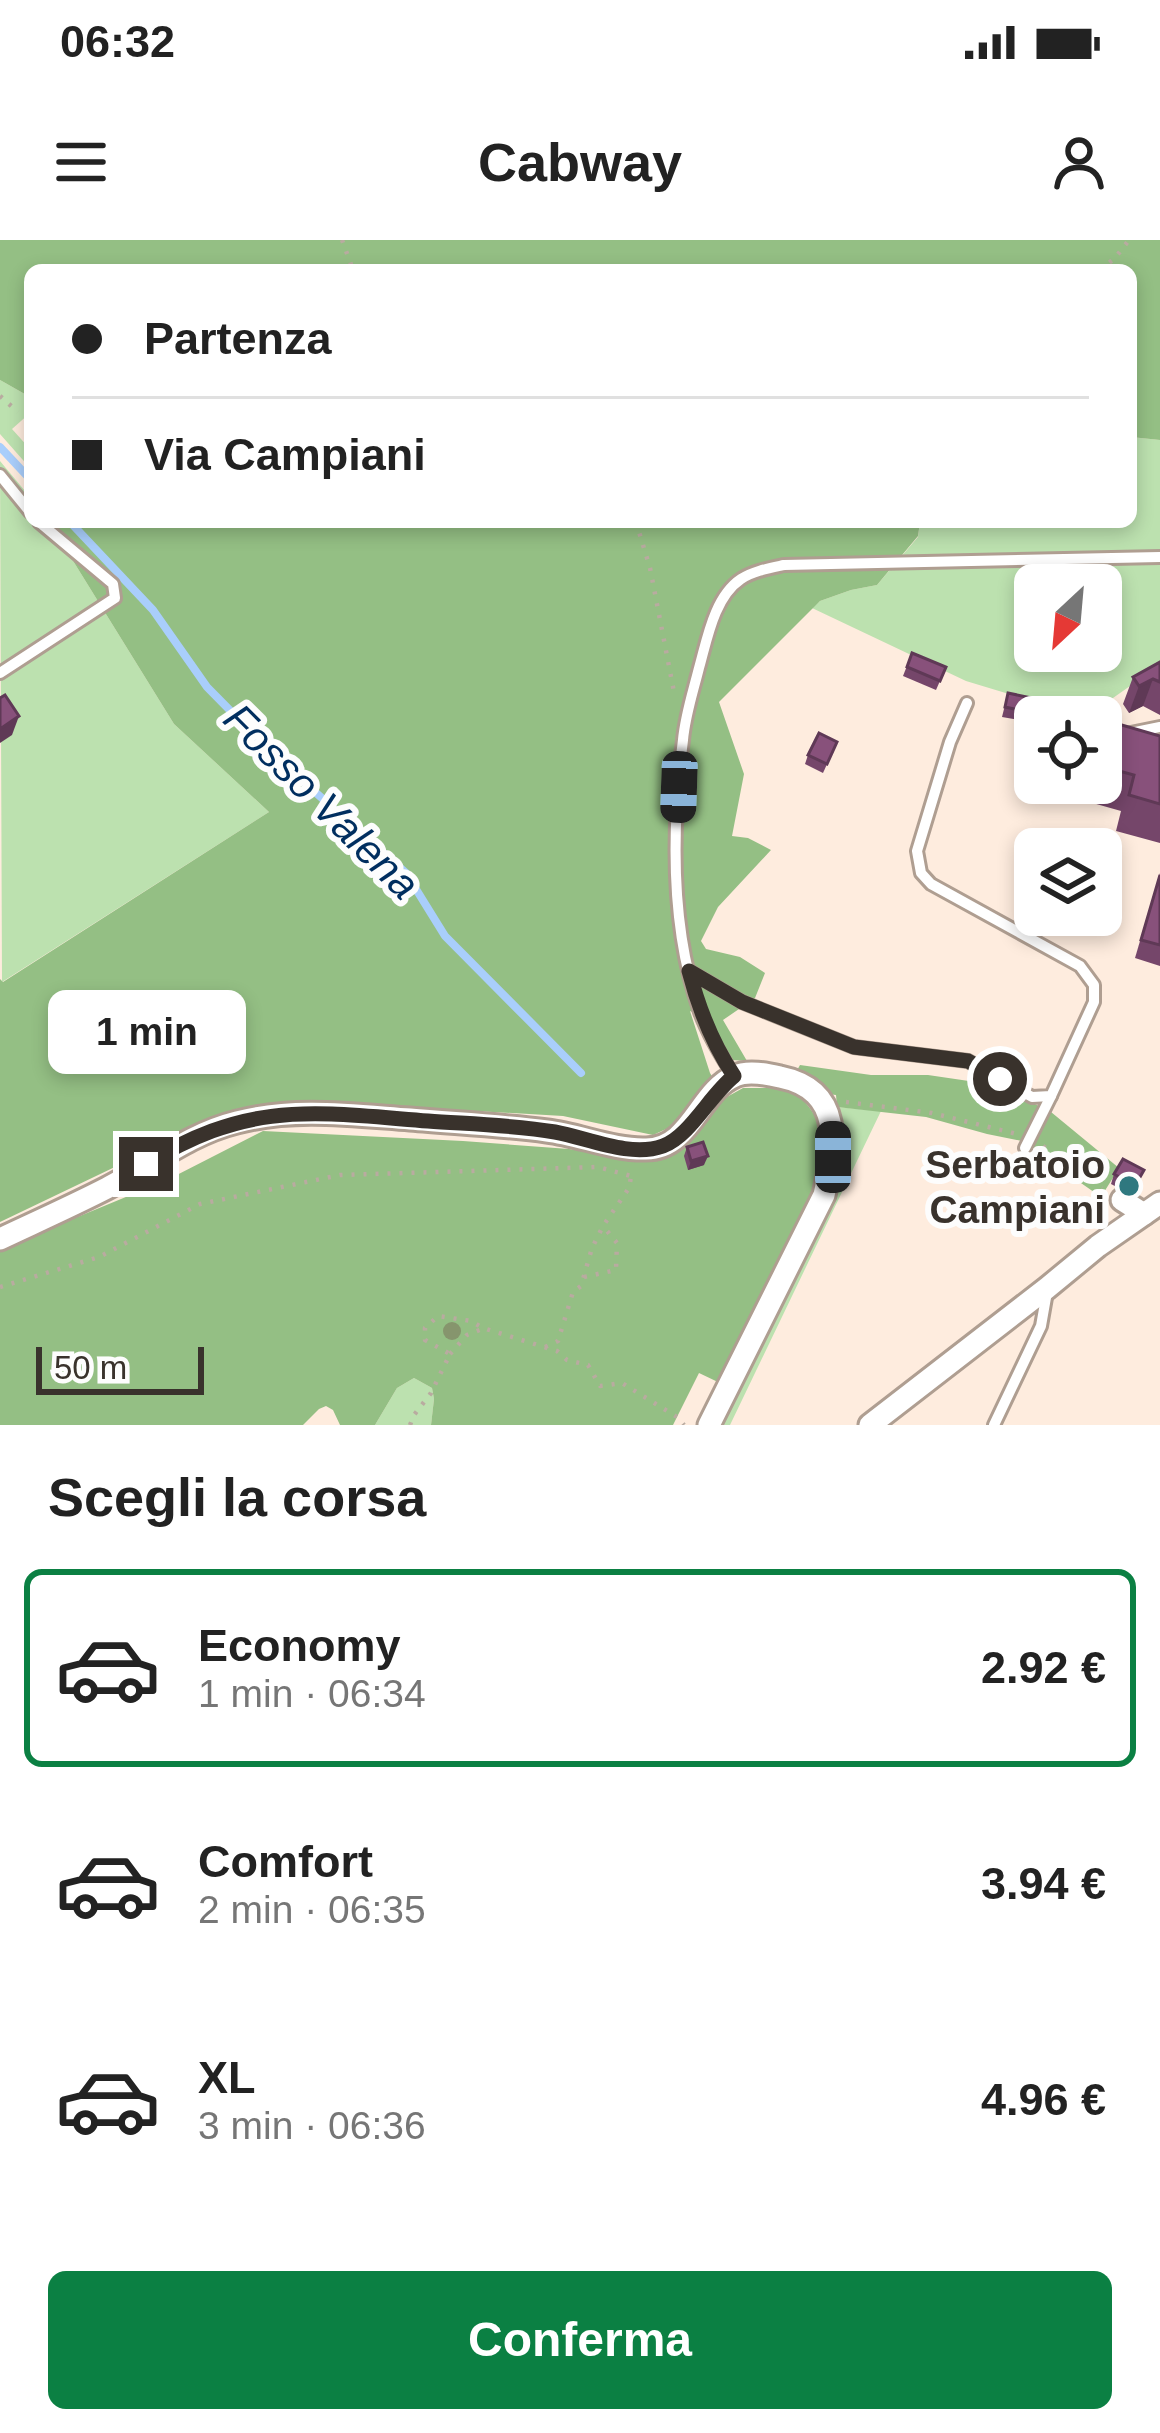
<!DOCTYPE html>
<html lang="it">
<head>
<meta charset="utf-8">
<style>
	:root { --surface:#fff; --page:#f2f2f2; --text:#222; --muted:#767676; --line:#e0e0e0; --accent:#0b8043 }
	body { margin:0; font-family:Arial,sans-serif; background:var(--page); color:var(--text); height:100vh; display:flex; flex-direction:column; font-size:45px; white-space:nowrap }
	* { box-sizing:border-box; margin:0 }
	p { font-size:39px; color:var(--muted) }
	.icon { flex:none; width:66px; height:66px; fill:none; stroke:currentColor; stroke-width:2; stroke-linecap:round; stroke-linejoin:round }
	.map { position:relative; height:1185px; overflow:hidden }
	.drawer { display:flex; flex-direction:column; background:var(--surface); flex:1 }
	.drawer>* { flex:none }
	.hud { position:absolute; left:24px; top:24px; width:1113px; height:264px; border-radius:18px; box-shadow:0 6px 18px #0003; display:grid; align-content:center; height:264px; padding:0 48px; background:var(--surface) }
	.needle { width:78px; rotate:206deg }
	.buttons { position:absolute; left:1014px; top:324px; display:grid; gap:24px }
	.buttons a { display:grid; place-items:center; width:108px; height:108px; border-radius:18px; background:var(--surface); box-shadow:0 6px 18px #0003; font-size:60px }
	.scale { position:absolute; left:36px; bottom:30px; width:168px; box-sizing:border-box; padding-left:12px; border:6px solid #39322c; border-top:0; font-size:33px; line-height:42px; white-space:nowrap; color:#39322c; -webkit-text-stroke:9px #fdfdfd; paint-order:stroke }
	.end { position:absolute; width:54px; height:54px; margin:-27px; border:15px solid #39322c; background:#fff; box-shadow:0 0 0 6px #fff }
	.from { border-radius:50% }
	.bubble { position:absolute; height:84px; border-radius:18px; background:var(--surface); box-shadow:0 6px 18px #0003; font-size:39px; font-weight:700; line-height:84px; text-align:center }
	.car { position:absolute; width:36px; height:72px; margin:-36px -18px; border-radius:15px; box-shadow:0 0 9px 3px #0007; background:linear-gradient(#222 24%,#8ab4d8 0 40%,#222 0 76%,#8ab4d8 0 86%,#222 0) }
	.hud b { display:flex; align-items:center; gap:42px; height:114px; font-size:45px }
	.hud b+b { border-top:3px solid var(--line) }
	.hud i { width:30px; height:30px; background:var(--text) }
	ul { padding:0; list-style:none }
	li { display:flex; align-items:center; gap:36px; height:198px; margin:0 24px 18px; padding:0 24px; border:6px solid transparent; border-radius:18px }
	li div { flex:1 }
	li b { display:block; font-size:45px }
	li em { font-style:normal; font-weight:700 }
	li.on { border-color:var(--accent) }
	li>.icon { width:108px; height:108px; stroke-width:1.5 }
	h2 { padding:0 48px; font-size:54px; line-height:144px }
	.button { display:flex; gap:24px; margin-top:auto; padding:24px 48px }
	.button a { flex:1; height:138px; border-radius:18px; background:var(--accent); color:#fff; font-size:48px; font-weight:700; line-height:138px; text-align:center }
	.status { display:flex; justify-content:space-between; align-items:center; height:84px; padding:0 60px; background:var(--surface); direction:ltr }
	.status svg { height:33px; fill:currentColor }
	header { display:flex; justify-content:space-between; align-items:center; height:156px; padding:0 48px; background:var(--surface); font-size:54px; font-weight:700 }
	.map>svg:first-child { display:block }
	.green { fill:#bce1af; fill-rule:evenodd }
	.forest { fill:#94bf84 }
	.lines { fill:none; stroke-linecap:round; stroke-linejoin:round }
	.stream { stroke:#a9cefb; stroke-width:8 }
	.service-casing { stroke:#af9e91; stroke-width:16 }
	.minor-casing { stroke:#af9e91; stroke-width:27 }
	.path { stroke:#b9aba0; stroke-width:4.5; stroke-dasharray:3 9; stroke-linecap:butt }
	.service { stroke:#fff; stroke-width:10 }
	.minor { stroke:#fff; stroke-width:21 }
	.tree { fill:#86956d }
	.wall { fill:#75466a }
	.shaded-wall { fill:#5f3956 }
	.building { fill:#88517b; stroke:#5f3956; stroke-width:3 }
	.route { stroke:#39322c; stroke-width:15 }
	.poi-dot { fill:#2f787f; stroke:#fdfdfd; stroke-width:4.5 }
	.labels { text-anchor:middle; stroke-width:12; stroke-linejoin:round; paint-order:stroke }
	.poi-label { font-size:39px; font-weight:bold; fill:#39322c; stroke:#fdfdfd; text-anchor:end }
	.water-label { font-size:42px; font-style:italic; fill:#002e5f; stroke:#fdfdfd }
</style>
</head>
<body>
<div class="status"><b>06:32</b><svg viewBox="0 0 49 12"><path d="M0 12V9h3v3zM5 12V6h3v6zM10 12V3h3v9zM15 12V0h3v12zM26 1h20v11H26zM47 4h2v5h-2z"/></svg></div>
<header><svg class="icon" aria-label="menu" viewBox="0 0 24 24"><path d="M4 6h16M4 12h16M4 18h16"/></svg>Cabway<svg class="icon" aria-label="person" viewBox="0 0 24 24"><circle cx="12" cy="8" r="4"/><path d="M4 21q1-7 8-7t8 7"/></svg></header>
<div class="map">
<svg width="1160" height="1185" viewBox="0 0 1160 1185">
	<rect width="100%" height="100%" fill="#feecde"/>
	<!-- green -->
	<g class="green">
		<path d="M0,140L30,157V173L12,189L30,209V228L0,194Z"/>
		<path d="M1131,197L1160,200V425L1093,472L1035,462L966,441L812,368L820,361L851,350L877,345L918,297L920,282H1131ZM1035,345H1101V411H1035Z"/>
		<path d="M0,221L30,257V282H49L174,484L269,572L2,742Z"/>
		<path d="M837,867L881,871L730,1185H716L840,904Z"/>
		<path d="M414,1138L432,1148L434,1159L431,1185H375L397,1148Z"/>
	</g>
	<!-- forest -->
	<g class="forest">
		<path d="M0,0H1160V200L1131,197V30H30V157L0,140Z"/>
		<path d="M49,282H920L918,296L877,345L851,350L820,361L719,462L744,534L732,596L748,598L771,610L718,667L701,701L706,709L740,717L765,733L755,758L723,780L747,821L731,820L710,780L690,771L710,833L716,843L686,880L653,895L563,876L318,862L236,869L0,982V739L3,742L269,572L174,484Z"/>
		<path d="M800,825L871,835H928L996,845L1051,872L1119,928L1101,957L1048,920L1027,902L987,894L926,877L837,867L836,855L819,853L795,834Z"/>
		<path d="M743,848C796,848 796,845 825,891L813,951L720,1143L699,1133L673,1185H431L434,1159L432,1148L414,1138L397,1148L375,1185H340L333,1170L326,1166L319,1169L303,1185H0V1009L167,940L263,891L463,901L569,909L650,920L683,907L725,858Z"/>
	</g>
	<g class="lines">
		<!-- stream -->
		<g class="stream">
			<path d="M0,207L30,239"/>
			<path d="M70,282L153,370L207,447L278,519L406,633L445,696L581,833"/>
		</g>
		<!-- service casing -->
		<g class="service-casing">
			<g id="service">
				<path d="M0,235L30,272"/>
				<path d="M0,433L115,358L113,344L39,282"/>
				<path d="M1101,499L1160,487"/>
				<path d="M689,731L742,762L854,807L968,821L1032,857L1051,856L1094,762V745L1080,726L931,644L921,633L917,611L950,502L967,463"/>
				<path d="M734,836C721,816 708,794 700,772C670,688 672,587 683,500C685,476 693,452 699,428C707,400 714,357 741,339C753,331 770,328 784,325L1160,317"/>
				<path d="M1025,908L1051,856"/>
				<path d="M994,1185L1041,1086L1047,1052"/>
			</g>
		</g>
		<!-- minor casing -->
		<g class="minor-casing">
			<g id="minor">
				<path d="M1122,960L1144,974"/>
				<path d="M0,999C36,982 72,966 107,948C152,925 188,894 237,882C294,867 353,875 410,879C456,883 502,885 547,891C580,895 613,910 646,909C691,909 699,851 735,836C748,830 767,834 780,837C844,850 835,906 824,955L709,1185"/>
				<path d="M870,1185L1047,1048L1098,1006L1160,963"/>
			</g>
		</g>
		<!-- path -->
		<g class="path">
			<path d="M342,0L353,30"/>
			<path d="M1100,30L1115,18L1129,0"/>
			<path d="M0,156L18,172"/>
			<path d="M636,282L650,328L674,452"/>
			<path d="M846,862L932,873L1017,894"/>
			<path d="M1043,906L1102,948"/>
			<path d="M584,1037L616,1030L617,1003L603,986"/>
			<path d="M0,1047L99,1017L200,964L340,935L598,927L631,936"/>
			<path d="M545,1107L558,1101L573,1052L581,1046L592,1008L603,986L629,948L631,937"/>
			<path d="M450,1114L467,1095L482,1089"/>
			<path d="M410,1185L414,1175L431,1153L450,1114L425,1100V1088L438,1076L471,1081L483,1088L557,1111L567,1120L588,1125L600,1146L622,1143L677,1177L684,1185"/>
		</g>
		<!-- service -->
		<use href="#service" class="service"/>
		<!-- minor -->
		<use href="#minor" class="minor"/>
	</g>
	<!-- trees -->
	<circle class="tree" cx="452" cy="1091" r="9"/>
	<!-- wall -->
	<g class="wall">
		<path d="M912,413L946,427L936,450L903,436Z"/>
		<path d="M1160,422V475L1143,466L1129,473L1123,464L1133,437Z"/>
		<path d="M1008,453L1033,473L1030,482L1002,477Z"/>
		<path d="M1101,479L1160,496V603L1116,591L1121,571L1061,554L1063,543H1101Z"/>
		<path d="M1035,499V535L1026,532Z"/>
		<path d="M837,502L823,533L805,524L808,515Z"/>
		<path d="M1160,633V726L1135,718Z"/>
		<path d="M687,907L704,925L688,930L684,916Z"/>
		<path d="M1114,934L1140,940L1132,955L1111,944Z"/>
	</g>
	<!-- shaded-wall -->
	<g class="shaded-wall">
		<path d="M1153,439L1143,466L1129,473L1139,446Z"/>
		<path d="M19,476L12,495L0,503V489Z"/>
		<path d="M708,916L704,925L688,930L691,921Z"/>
	</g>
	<!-- building -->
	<g class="building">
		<path d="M912,413L946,427L940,441L907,427Z"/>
		<path d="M1160,422V442L1153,439L1139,446L1133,437Z"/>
		<path d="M1008,453L1036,459L1033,473L1005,467Z"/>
		<path d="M5,455L19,476L0,489V458Z"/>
		<path d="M1047,464L1092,477H1044Z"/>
		<path d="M1101,479L1160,496V564L1129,555L1134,535L1101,526Z"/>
		<path d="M819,493L837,502L827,524L808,515Z"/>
		<path d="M1160,635V705L1141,700Z"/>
		<path d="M703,902L708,916L691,921L687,907Z"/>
		<path d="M1123,919L1144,930L1135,946L1114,934Z"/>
	</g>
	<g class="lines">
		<!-- route -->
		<path class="route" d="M146,924C250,860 312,872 428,881C470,884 514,885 555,892C588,898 630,918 663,906C690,896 710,855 734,836C712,803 699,770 689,731L742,762L854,807L968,821L1000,839"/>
	</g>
	<!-- markers -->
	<circle class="poi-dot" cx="1129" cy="946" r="12"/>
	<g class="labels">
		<!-- poi labels -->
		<g class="poi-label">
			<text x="1105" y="938">Serbatoio<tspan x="1105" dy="45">Campiani</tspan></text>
		</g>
		<!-- water labels -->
		<g class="water-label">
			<text transform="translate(322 561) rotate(45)" y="15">Fosso Valena</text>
		</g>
	</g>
</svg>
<div class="buttons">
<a><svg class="needle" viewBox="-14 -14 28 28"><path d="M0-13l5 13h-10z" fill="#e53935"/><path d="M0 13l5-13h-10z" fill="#767676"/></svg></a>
<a><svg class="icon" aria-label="locate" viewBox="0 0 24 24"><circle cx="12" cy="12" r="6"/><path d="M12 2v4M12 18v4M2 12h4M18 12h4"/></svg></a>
<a><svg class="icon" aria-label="layers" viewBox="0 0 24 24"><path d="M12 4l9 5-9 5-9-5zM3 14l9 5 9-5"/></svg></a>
</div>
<div class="scale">50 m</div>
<i class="end from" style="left:1000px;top:839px"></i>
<i class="end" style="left:146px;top:924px"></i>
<div class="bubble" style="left:48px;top:750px;width:198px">1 min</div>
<i class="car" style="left:679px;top:547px;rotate:182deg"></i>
<i class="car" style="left:833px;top:917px;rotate:0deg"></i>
<div class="hud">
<b><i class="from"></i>Partenza</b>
<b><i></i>Via Campiani</b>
</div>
</div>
<section class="drawer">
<h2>Scegli la corsa</h2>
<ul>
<li class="on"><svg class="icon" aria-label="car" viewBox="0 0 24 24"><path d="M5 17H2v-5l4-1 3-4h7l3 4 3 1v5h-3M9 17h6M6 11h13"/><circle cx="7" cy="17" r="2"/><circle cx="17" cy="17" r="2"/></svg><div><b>Economy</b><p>1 min · 06:34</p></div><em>2.92 €</em></li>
<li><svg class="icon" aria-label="car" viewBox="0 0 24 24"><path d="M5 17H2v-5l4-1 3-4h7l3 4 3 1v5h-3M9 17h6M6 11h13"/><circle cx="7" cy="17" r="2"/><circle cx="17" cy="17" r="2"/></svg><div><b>Comfort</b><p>2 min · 06:35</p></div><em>3.94 €</em></li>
<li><svg class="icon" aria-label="car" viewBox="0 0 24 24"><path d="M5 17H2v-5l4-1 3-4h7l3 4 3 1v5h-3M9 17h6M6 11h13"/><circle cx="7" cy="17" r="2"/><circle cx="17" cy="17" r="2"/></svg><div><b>XL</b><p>3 min · 06:36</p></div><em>4.96 €</em></li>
</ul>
<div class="button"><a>Conferma</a></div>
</section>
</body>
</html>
